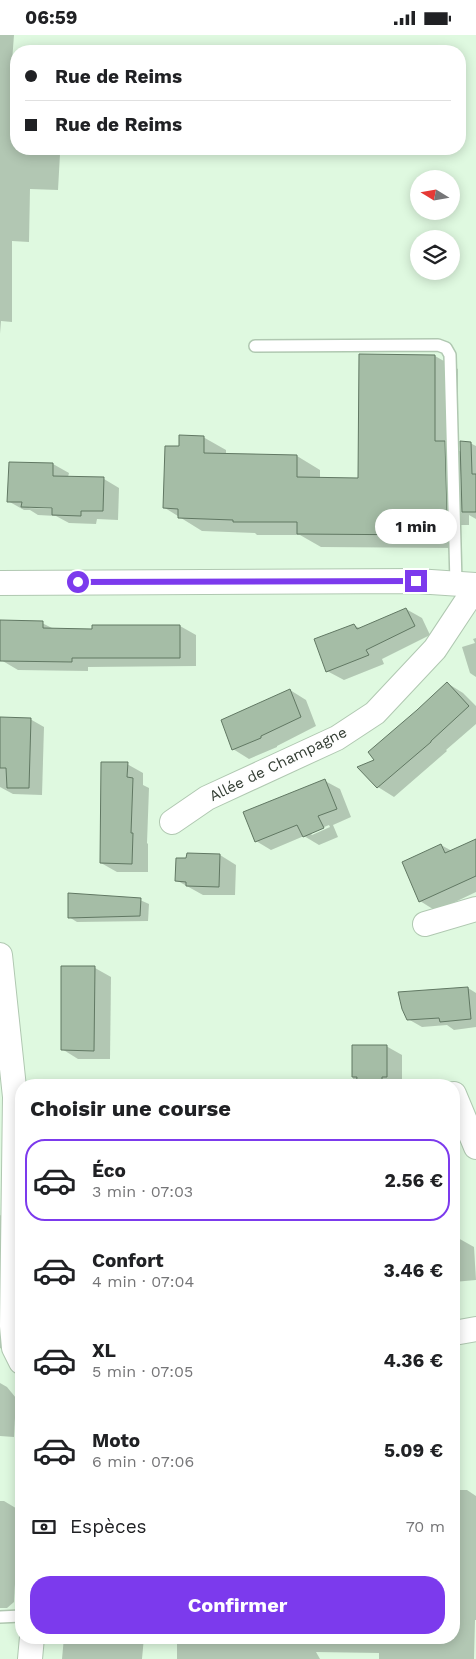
<!DOCTYPE html>
<html lang="fr">
<head>
<meta charset="utf-8">
<style>
	:root { --surface:#fff; --page:#f2f2f2; --text:#202124; --muted:#757577; --line:#e0e0e0; --accent:#7c3aed }
	body { margin:0; font-family:"Work Sans",sans-serif; background:var(--page); color:var(--text); height:100vh; display:flex; flex-direction:column; font-size:19px; white-space:nowrap }
	* { box-sizing:border-box; margin:0 }
	p { font-size:16px; color:var(--muted) }
	.icon { flex:none; width:28px; height:28px; fill:none; stroke:currentColor; stroke-width:2; stroke-linecap:round; stroke-linejoin:round }
	.map { position:relative; flex:1; overflow:hidden }
	.panel { position:absolute; left:15px; top:1044px; width:445px; height:565px; display:flex; flex-direction:column; background:var(--surface); border-radius:20px; box-shadow:0 2px 12px #0003 }
	.panel>* { flex:none }
	.hud { position:absolute; left:10px; top:10px; width:456px; height:110px; border-radius:20px; box-shadow:0 2px 12px #0003; display:grid; align-content:center; height:110px; padding:0 15px; background:var(--surface) }
	.needle { width:32px; rotate:281deg }
	.fabs { position:absolute; left:410px; top:135px; display:grid; gap:10px }
	.fabs a { display:grid; place-items:center; width:50px; height:50px; border-radius:50%; background:var(--surface); box-shadow:0 2px 12px #0003; font-size:25px }
	.end { position:absolute; width:22px; height:22px; margin:-11px; border:6px solid #7c3aed; background:#fff; box-shadow:0 0 0 2px #fff }
	.from { border-radius:50% }
	.bubble { position:absolute; height:35px; border-radius:18px; background:var(--surface); box-shadow:0 2px 12px #0003; font-size:16px; font-weight:700; line-height:35px; text-align:center }
	.hud b { display:flex; align-items:center; gap:18px; height:48px; font-size:19px }
	.hud b+b { border-top:1px solid var(--line) }
	.hud i { width:12px; height:12px; background:var(--text) }
	ul { padding:0; list-style:none }
	li { display:flex; align-items:center; gap:15px; height:82px; margin:0 10px 8px; padding:0 5px; border:2px solid transparent; border-radius:20px }
	li div { flex:1 }
	li b { display:block; font-size:19px }
	li em { font-style:normal; font-weight:700 }
	li.selected { border-color:var(--accent) }
	li>.icon { width:45px; height:45px; stroke-width:1.5 }
	h2 { padding:0 15px; font-size:22px; line-height:60px }
	.pay { display:flex; align-items:center; gap:12px; height:55px; padding:0 15px; font-size:19px }
	.pay p { margin-inline-start:auto }
	.button { display:flex; gap:10px; margin-top:auto; padding:10px 15px }
	.button a { flex:1; height:58px; border-radius:20px; background:var(--accent); color:#fff; font-size:20px; font-weight:700; line-height:58px; text-align:center }
	.status { display:flex; justify-content:space-between; align-items:center; height:35px; padding:0 25px; background:var(--surface); direction:ltr }
	.status svg { height:14px; fill:currentColor }
	.map>svg:first-child { display:block }
	.shadow { fill:#0003; fill-rule:evenodd }
	.building { fill:#a5bda6; stroke:#617863 }
	.lines { fill:none; stroke-linecap:round; stroke-linejoin:round }
	.lane-casing { stroke:#b0c8b1; stroke-width:14 }
	.street-casing { stroke:#b0c8b1; stroke-width:26 }
	.lane { stroke:#fff; stroke-width:11 }
	.street { stroke:#fff; stroke-width:24 }
	.route { stroke:#7c3aed; stroke-width:6 }
	.labels { text-anchor:middle; stroke-width:4.5; stroke-linejoin:round; paint-order:stroke }
	.street-label { font-size:15px; fill:#333d33; stroke:#fefefe }
</style>
</head>
<body>
<div class="status"><b>06:59</b><svg viewBox="0 0 49 12"><path d="M0 12V9h3v3zM5 12V6h3v6zM10 12V3h3v9zM15 12V0h3v12zM26 1h20v11H26zM47 4h2v5h-2z"/></svg></div>
<div class="map">
<svg width="476" height="1624" viewBox="0 0 476 1624">
	<rect width="100%" height="100%" fill="#dff9e0"/>
	<!-- shadow -->
	<g class="shadow">
		<path d="M0,0H14L11,40H16V114H50L60,119L58,155L30,154L29,207L12,206V287L1,286L0,299Z"/>
		<path d="M435,321L458,334V415L461,417L470,408L476,411V484L469,480V490H457V513L321,512L300,500H257L255,498L202,496L165,473L180,412L203,402L226,415V420L297,421L320,435V444H359Z"/>
		<path d="M53,429L69,438L68,442L104,444L119,453L118,485L97,484L96,489L69,488L56,481L38,480L30,475H24L8,466ZM27,471L58,472V474L30,473Z"/>
		<path d="M406,574L422,583L430,600L382,624L384,629L344,645L327,636L354,590L361,594Z"/>
		<path d="M42,588L54,594L93,595L94,591H180L196,600V631L88,632V636L18,635L1,625Z"/>
		<path d="M476,603V642L470,638L462,612L475,608L473,604Z"/>
		<path d="M447,648L463,658L476,671V689L446,715L447,716L394,762L378,752L376,726Z"/>
		<path d="M290,655L306,665L316,691L277,711V712L249,724L233,714Z"/>
		<path d="M0,684H30L44,692L42,760L13,759L0,752Z"/>
		<path d="M127,729L143,738V750L149,753L147,808L148,809V837H117L101,828Z"/>
		<path d="M325,746L340,754L351,782L333,790L338,802L319,810L304,801L271,815L256,806ZM329,790L330,792L312,800L310,798Z"/>
		<path d="M476,806V857L436,876L420,866L441,810L452,816Z"/>
		<path d="M220,820L236,830L235,860H203L176,845Z"/>
		<path d="M140,865L149,869L148,886L77,887L69,882Z"/>
		<path d="M95,933L111,942L110,1024H78L62,1014Z"/>
		<path d="M468,953L476,958V992L454,995L447,990L422,992L408,984Z"/>
		<path d="M353,1011H386L402,1020V1050H353Z"/>
		<path d="M0,1180L2,1181L14,1307L2,1314L0,1313Z"/>
		<path d="M454,1203H458L474,1212L476,1245L454,1247Z"/>
		<path d="M0,1348L7,1352L16,1363L14,1402L0,1401Z"/>
		<path d="M454,1455H467L476,1461V1585H475L474,1624H379V1618L316,1617L320,1624H177V1602H454Z"/>
		<path d="M0,1466H4L19,1475L14,1567L7,1573H0Z"/>
		<path d="M64,1602H144L142,1624H62Z"/>
	</g>
	<!-- building -->
	<g class="building">
		<path d="M359,319L435,320V406H445L447,477H435L434,500L297,499V487H233V485L178,483V474L163,473L165,411H179V400L204,401V418L297,420V442L358,443Z"/>
		<path d="M460,406L471,407L472,439H476V477H462Z"/>
		<path d="M9,427L53,428V441L104,442L103,476H81V481L52,480V473L21,472L22,467H7Z"/>
		<path d="M406,573L415,591L366,615L369,620L326,637L314,604L354,589L357,594Z"/>
		<path d="M0,585L43,586V593L92,594V590H180V623H72V627L0,626Z"/>
		<path d="M447,647L469,671L431,706V707L377,753L357,732L374,725L368,717L417,675Z"/>
		<path d="M290,654L301,682L261,701V703L232,715L221,685Z"/>
		<path d="M0,682L31,683L29,753H7L6,733H0Z"/>
		<path d="M101,727H128L127,742L133,743L131,798H133L132,829L100,828Z"/>
		<path d="M325,744L337,774L318,781L324,793L303,802L297,790L255,807L243,777Z"/>
		<path d="M476,804V841L419,867L402,827L441,809L445,818Z"/>
		<path d="M187,818L220,819L219,852L186,851V847L175,846L176,823H186Z"/>
		<path d="M68,858L141,863L140,881L68,883Z"/>
		<path d="M61,931H95L94,1016L61,1015Z"/>
		<path d="M468,952L471,984L440,987L439,983L407,985L402,974L398,957Z"/>
		<path d="M352,1010H387V1042H382V1050H356L357,1042H352Z"/>
	</g>
	<g class="lines">
		<!-- lane casing -->
		<g class="lane-casing">
			<g id="lane">
				<path d="M255,311L438,310L446,313L450,320L456,548"/>
				<path d="M0,1582L21,1581"/>
			</g>
		</g>
		<!-- street casing -->
		<g class="street-casing">
			<g id="street">
				<path d="M0,548L416,546L476,550"/>
				<path d="M172,787L207,763L337,703L375,678L435,614L476,552"/>
				<path d="M425,889L476,874"/>
				<path d="M0,920L15,1062L12,1291L14,1313L21,1327"/>
				<path d="M454,1059L476,1112"/>
				<path d="M454,1298L476,1294"/>
				<path d="M30,1624L32,1602"/>
			</g>
		</g>
		<!-- lane -->
		<use href="#lane" class="lane"/>
		<!-- street -->
		<use href="#street" class="street"/>
	</g>
	<g class="lines">
		<!-- route -->
		<path class="route" d="M78,547L416,546"/>
	</g>
	<g class="labels">
		<!-- street labels -->
		<g class="street-label">
			<text transform="translate(278 729) rotate(-26)" y="5">Allée de Champagne</text>
		</g>
	</g>
</svg>
<div class="fabs">
<a><svg class="needle" viewBox="-14 -14 28 28"><path d="M0-13l5 13h-10z" fill="#e53935"/><path d="M0 13l5-13h-10z" fill="#757577"/></svg></a>
<a><svg class="icon" aria-label="layers" viewBox="0 0 24 24"><path d="M12 4l9 5-9 5-9-5zM3 14l9 5 9-5"/></svg></a>
</div>
<i class="end from" style="left:78px;top:547px"></i>
<i class="end" style="left:416px;top:546px"></i>
<div class="bubble" style="left:375px;top:474px;width:82px">1 min</div>
<div class="hud">
<b><i class="from"></i>Rue de Reims</b>
<b><i></i>Rue de Reims</b>
</div>
<section class="panel">
<h2>Choisir une course</h2>
<ul>
<li class="selected"><svg class="icon" aria-label="car" viewBox="0 0 24 24"><path d="M5 17H2v-5l4-1 3-4h7l3 4 3 1v5h-3M9 17h6M6 11h13"/><circle cx="7" cy="17" r="2"/><circle cx="17" cy="17" r="2"/></svg><div><b>Éco</b><p>3 min · 07:03</p></div><em>2.56 €</em></li>
<li><svg class="icon" aria-label="car" viewBox="0 0 24 24"><path d="M5 17H2v-5l4-1 3-4h7l3 4 3 1v5h-3M9 17h6M6 11h13"/><circle cx="7" cy="17" r="2"/><circle cx="17" cy="17" r="2"/></svg><div><b>Confort</b><p>4 min · 07:04</p></div><em>3.46 €</em></li>
<li><svg class="icon" aria-label="car" viewBox="0 0 24 24"><path d="M5 17H2v-5l4-1 3-4h7l3 4 3 1v5h-3M9 17h6M6 11h13"/><circle cx="7" cy="17" r="2"/><circle cx="17" cy="17" r="2"/></svg><div><b>XL</b><p>5 min · 07:05</p></div><em>4.36 €</em></li>
<li><svg class="icon" aria-label="car" viewBox="0 0 24 24"><path d="M5 17H2v-5l4-1 3-4h7l3 4 3 1v5h-3M9 17h6M6 11h13"/><circle cx="7" cy="17" r="2"/><circle cx="17" cy="17" r="2"/></svg><div><b>Moto</b><p>6 min · 07:06</p></div><em>5.09 €</em></li>
</ul>
<div class="pay"><svg class="icon" aria-label="cash" viewBox="0 0 24 24"><path d="M3 7h18v10H3z"/><circle cx="12" cy="12" r="2"/></svg>Espèces<p>70 m</p></div>
<div class="button"><a>Confirmer</a></div>
</section>
</div>
</body>
</html>
